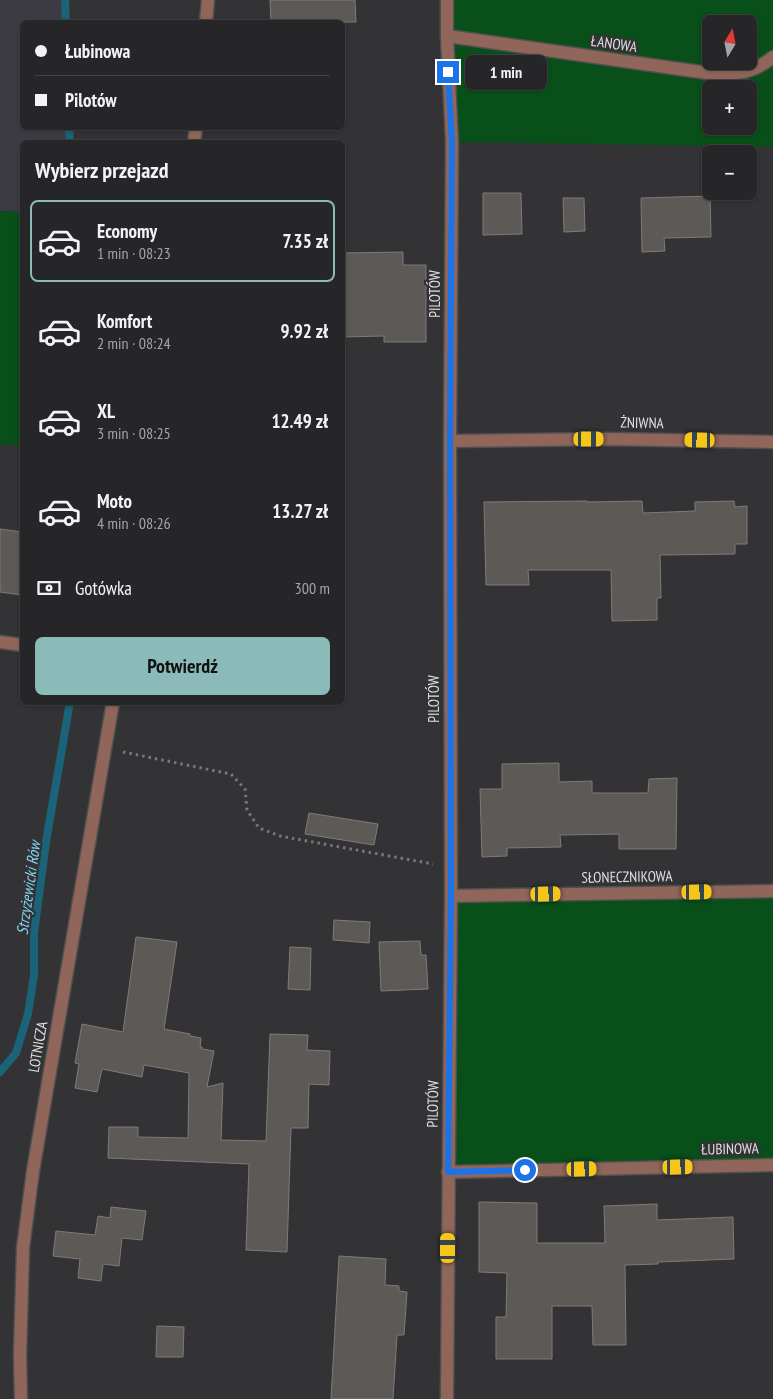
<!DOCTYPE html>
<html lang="pl">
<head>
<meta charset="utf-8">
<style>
	:root { --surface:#262628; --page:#2e2e30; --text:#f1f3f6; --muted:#a4a5a8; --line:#424345; --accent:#8bbbb9 }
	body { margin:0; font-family:"PT Sans Narrow",sans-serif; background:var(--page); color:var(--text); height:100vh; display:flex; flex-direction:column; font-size:19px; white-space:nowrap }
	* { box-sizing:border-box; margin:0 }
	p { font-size:16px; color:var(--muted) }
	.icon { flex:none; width:28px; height:28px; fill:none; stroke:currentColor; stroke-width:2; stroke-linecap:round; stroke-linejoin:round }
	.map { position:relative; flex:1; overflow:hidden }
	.details { position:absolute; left:20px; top:140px; width:325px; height:565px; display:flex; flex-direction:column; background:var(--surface); border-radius:8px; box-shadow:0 1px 4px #0004,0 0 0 1px var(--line) }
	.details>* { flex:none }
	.top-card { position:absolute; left:20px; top:20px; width:325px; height:110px; border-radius:8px; box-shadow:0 1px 4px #0004,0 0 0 1px var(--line); display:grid; align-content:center; height:110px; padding:0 15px; background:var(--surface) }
	.needle { width:32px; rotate:10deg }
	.controls { position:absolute; left:702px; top:15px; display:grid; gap:10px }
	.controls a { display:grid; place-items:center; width:55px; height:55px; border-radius:8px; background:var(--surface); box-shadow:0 1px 4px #0004,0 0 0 1px var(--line); font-size:25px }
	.end { position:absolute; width:22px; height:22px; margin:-11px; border:6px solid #1a73e8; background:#fff; box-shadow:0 0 0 2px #fff }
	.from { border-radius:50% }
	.bubble { position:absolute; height:35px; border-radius:8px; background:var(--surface); box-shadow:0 1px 4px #0004,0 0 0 1px var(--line); font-size:16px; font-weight:700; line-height:35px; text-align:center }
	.car { position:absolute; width:15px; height:30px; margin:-15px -8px; border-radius:6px; box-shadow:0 0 4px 1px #0007; background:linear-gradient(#f5c518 24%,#345 0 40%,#f5c518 0 76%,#345 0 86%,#f5c518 0) }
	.top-card b { display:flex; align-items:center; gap:18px; height:48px; font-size:19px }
	.top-card b+b { border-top:1px solid var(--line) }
	.top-card i { width:12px; height:12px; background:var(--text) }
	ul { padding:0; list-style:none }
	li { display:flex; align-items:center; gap:15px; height:82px; margin:0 10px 8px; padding:0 5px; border:2px solid transparent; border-radius:8px }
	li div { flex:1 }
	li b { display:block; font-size:19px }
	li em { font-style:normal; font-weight:700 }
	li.selected { border-color:var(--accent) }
	li>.icon { width:45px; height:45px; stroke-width:1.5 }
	h2 { padding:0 15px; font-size:22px; line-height:60px }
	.pay { display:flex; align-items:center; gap:12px; height:55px; padding:0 15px; font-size:19px }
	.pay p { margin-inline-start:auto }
	.action { display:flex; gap:10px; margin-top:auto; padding:10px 15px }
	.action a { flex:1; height:58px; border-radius:8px; background:var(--accent); color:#111; font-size:20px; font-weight:700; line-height:58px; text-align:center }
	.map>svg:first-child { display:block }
	.built { fill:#3c3b44 }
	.green { fill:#084f19; fill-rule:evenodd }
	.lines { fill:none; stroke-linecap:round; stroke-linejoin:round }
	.stream { stroke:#1a6378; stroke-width:8 }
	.building { fill:#5c5957; stroke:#7e7b79 }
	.minor-casing { stroke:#4f4e51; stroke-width:15 }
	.path { stroke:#78787a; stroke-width:3; stroke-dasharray:2.5 4; stroke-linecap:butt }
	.minor { stroke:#8f6659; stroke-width:12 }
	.route { stroke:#1a73e8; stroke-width:6 }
	.labels { text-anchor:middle; stroke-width:4.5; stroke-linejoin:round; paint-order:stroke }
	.street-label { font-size:15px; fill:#dfdee0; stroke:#333336 }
	.water-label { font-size:16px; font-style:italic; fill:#80d8f6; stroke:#333336 }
</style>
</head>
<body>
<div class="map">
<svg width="773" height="1399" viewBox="0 0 773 1399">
	<rect width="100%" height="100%" fill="#333336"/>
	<!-- built -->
	<path class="built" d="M0,0H65L66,22H22V128H69L70,142H22V212L0,211Z"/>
	<!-- green -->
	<g class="green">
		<path d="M447,0H773V147L452,142ZM711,24H749V61H711ZM711,89H749V126H711Z"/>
		<path d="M0,211L22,212V446L0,444Z"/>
		<path d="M773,891V1165L448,1172L451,896Z"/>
	</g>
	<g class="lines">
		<!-- stream -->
		<g class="stream">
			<path d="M65,0L66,22"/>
			<path d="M69,128L70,142"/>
			<path d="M0,1072L16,1053L28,1014L34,975V933L46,842L70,702"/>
		</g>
	</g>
	<!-- building -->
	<g class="building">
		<path d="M270,0H355L356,22H271Z"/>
		<path d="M483,193H521L522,234L483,235Z"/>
		<path d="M710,196L711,237L664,238L665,251L642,252L641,198Z"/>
		<path d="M563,198H584L585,231L564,232Z"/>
		<path d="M403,252V265H426V342H384V336L342,337V253Z"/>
		<path d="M587,501V502L642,501L643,513L695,511V502L734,501L735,507L747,506V544H735V554L660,555L661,598H657V620L612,621L611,570H528L529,585H486L484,502Z"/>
		<path d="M0,529L22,532V595L0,592Z"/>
		<path d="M559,763V782L592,781V793H648L649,779L677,778L676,849H619V834L560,835L561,847L507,848V856L482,857L480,789H502V764Z"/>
		<path d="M309,813L378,824L374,845L305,834Z"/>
		<path d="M334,920L370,922L369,943L333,940Z"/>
		<path d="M136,937L177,942L164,1029L190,1034V1036L201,1038L200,1047H202V1049L214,1051L207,1087L223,1083L221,1140L266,1141L270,1034L308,1035L307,1050L330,1051L329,1085L309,1084L308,1128H291L287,1252L246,1250L249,1164L108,1158L109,1127H138V1137L188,1138L189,1073L144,1065L142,1077L102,1069L97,1092L75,1088L79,1064L75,1063L82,1024L123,1032Z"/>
		<path d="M420,941L421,955H426L428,989L381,991L379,942Z"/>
		<path d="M290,947L311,948L310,990L288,989Z"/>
		<path d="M479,1202L537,1203V1243H605L604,1206L657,1204V1220L733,1217L734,1259L658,1262V1264L625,1265L626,1345H593L592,1306H552V1359H496V1317H506L507,1273L479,1272Z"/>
		<path d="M111,1207L146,1211L142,1240L122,1238L119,1266L103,1264L101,1281L78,1278L80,1259L53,1256L56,1231L95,1235L98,1216L110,1218Z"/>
		<path d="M339,1256L386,1259L385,1285L399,1286V1291L407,1292L404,1335H397L393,1399H331Z"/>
		<path d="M157,1326L184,1327L183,1357H156Z"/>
	</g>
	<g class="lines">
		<!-- minor casing -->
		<g class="minor-casing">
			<g id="minor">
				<path d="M447,0V36L452,142L450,441L451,896L447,1399"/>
				<path d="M206,22L208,0"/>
				<path d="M447,36L722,75C743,73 756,71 773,57"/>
				<path d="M194,142L196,128"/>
				<path d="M450,441L608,439L773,442"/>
				<path d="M0,642L22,645"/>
				<path d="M451,896L773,891"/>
				<path d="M448,1172L773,1165"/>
				<path d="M21,1399L20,1355L23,1248L33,1171L113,702"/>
			</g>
		</g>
		<!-- path -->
		<path class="path" d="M123,752L231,774L245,789L247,810L259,828L280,836L433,864"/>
		<!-- minor -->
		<use href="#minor" class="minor"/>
	</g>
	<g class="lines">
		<!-- route -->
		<path class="route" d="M448,72L452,142L450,441L451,896L448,1172L525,1170"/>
	</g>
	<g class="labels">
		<!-- street labels -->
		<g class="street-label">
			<text transform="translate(614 44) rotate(8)" y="5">ŁANOWA</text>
			<text transform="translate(435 294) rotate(-90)" y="5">PILOTÓW</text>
			<text transform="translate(642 423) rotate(1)" y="5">ŻNIWNA</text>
			<text transform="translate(434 699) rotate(-90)" y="5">PILOTÓW</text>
			<text transform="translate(627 877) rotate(-1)" y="5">SŁONECZNIKOWA</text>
			<text transform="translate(38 1047) rotate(-80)" y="5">LOTNICZA</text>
			<text transform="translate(433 1104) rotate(-89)" y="5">PILOTÓW</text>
			<text transform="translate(730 1149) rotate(-1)" y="5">ŁUBINOWA</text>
		</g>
		<!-- water labels -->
		<g class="water-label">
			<text transform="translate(28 888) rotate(-82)" y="6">Strzyżewicki Rów</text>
		</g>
	</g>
</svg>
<div class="controls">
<a><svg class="needle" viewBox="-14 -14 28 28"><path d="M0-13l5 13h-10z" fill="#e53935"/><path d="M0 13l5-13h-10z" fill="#a4a5a8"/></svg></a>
<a>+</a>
<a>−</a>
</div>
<i class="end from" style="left:525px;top:1170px"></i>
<i class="end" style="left:448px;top:72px"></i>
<div class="bubble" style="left:465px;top:55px;width:82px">1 min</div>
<i class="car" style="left:589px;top:439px;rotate:90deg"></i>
<i class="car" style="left:700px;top:440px;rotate:271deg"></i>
<i class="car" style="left:697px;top:892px;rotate:89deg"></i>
<i class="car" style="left:546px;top:894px;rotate:89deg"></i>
<i class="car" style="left:678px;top:1167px;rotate:89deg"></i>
<i class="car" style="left:582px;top:1169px;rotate:89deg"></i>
<i class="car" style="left:448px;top:1248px;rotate:0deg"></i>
<div class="top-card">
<b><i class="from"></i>Łubinowa</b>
<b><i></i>Pilotów</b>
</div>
<section class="details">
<h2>Wybierz przejazd</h2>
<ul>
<li class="selected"><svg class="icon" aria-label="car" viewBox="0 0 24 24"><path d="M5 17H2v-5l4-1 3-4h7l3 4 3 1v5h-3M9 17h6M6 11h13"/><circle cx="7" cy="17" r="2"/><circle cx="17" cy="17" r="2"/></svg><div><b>Economy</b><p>1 min · 08:23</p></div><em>7.35 zł</em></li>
<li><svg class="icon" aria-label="car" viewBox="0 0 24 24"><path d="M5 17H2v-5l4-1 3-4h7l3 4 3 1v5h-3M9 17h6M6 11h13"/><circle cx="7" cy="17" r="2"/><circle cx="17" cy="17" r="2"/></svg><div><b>Komfort</b><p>2 min · 08:24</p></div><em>9.92 zł</em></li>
<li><svg class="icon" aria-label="car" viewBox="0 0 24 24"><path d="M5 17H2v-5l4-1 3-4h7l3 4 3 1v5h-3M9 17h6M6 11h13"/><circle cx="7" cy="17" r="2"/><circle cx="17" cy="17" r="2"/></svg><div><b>XL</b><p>3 min · 08:25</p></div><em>12.49 zł</em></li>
<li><svg class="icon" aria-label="car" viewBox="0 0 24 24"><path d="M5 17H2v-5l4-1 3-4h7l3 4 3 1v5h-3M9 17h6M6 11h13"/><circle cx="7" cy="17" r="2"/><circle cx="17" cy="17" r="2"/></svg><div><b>Moto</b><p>4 min · 08:26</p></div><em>13.27 zł</em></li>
</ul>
<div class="pay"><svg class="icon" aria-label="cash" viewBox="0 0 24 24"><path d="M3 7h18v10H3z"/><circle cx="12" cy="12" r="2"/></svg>Gotówka<p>300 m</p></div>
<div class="action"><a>Potwierdź</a></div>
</section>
</div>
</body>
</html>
